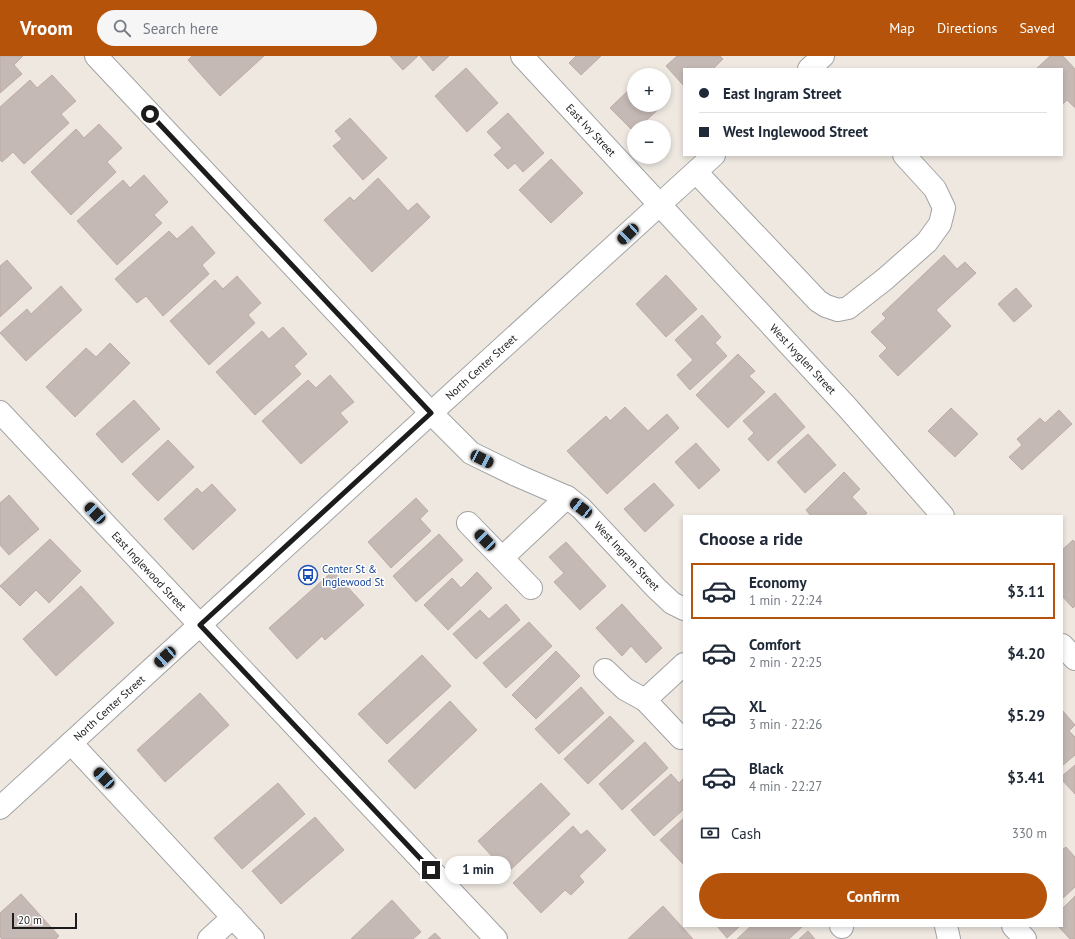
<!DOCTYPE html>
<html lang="en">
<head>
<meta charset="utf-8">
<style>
	:root { --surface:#fff; --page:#f6f6f7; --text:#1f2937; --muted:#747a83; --line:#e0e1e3; --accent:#b45309 }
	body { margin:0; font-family:"PT Sans",sans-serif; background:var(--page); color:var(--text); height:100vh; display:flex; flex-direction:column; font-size:15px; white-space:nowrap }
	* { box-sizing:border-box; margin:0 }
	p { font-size:13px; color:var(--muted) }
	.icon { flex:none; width:22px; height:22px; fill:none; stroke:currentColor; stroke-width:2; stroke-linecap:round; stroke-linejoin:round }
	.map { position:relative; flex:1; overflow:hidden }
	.side { position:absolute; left:683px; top:459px; width:380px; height:412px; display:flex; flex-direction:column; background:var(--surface); border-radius:0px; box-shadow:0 2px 6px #0003 }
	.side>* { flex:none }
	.banner { position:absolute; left:683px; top:12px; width:380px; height:88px; border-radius:0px; box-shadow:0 2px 6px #0003; display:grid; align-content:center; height:88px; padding:0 16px; background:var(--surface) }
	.fabs { position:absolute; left:627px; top:12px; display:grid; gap:8px }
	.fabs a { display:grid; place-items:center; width:44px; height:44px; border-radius:50%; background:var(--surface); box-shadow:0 2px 6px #0003; font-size:20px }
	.scale { position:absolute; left:12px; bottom:10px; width:65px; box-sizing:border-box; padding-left:4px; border:2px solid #1c1c1c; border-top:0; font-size:11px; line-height:14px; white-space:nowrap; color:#1c1c1c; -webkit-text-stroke:3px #fff; paint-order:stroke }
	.end { position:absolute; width:18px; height:18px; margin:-9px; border:5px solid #1c1c1c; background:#fff; box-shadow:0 0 0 2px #fff }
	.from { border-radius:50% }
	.bubble { position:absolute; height:28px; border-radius:14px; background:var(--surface); box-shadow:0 2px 6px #0003; font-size:13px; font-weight:700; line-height:28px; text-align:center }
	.car { position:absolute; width:12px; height:24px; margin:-12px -6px; border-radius:5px; box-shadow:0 0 3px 1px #0007; background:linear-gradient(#222 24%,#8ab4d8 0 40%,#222 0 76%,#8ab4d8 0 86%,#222 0) }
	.banner b { display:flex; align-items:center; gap:14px; height:38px; font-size:15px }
	.banner b+b { border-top:1px solid var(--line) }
	.banner i { width:10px; height:10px; background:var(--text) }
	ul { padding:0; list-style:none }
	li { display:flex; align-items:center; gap:12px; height:56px; margin:0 8px 6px; padding:0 8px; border:2px solid transparent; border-radius:0px }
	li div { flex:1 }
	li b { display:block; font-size:15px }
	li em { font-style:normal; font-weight:700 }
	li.active { border-color:var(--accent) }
	li>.icon { width:36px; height:36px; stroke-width:1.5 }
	h2 { padding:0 16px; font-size:18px; line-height:48px }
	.pay { display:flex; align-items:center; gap:10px; height:44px; padding:0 16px; font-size:15px }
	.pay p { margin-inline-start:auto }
	.button { display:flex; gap:8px; margin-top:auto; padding:8px 16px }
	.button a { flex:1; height:46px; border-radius:24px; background:var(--accent); color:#fff; font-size:16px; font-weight:700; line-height:46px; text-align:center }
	header { display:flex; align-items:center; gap:24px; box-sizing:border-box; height:56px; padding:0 20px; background:var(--accent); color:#fff }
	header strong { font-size:19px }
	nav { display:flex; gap:22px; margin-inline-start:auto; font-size:14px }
	.search { width:280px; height:36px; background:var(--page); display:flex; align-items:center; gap:10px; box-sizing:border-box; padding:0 14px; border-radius:22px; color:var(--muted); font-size:15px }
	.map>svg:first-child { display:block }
	.building { fill:#c5b9b5; stroke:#bfaca4 }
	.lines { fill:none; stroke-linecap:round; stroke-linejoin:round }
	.minor-casing { stroke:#a3a3a3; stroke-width:24 }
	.minor { stroke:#fff; stroke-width:22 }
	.route { stroke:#1c1c1c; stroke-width:5 }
	.labels { text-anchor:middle; stroke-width:3; stroke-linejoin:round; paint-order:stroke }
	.street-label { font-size:11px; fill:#1c1c1c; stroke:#fff }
	.transit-label { font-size:11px; fill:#164399; stroke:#fff; text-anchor:start }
</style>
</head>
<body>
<header>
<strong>Vroom</strong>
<div class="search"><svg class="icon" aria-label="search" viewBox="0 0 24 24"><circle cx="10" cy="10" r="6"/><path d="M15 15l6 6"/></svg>Search here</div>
<nav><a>Map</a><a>Directions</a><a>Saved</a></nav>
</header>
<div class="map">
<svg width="1075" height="883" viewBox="0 0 1075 883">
	<rect width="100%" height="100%" fill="#eee8e1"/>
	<!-- building -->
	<g class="building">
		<path d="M0,0H23L14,9L22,18L0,37Z"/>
		<path d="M192,0H264L220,40L188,4Z"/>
		<path d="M390,0H418L403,14Z"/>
		<path d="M420,0H449L433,15Z"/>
		<path d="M576,0H601L581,19L569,7Z"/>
		<path d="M677,0H720L723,3L713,13H684V30L666,10Z"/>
		<path d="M1050,0H1063L1075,13V51H1074L1067,44L1062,49V13H1036Z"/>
		<path d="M466,12L498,47L467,76L435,40Z"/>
		<path d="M52,19L76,45L61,58L69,67L24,108L13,96L2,106L0,104V51L30,24L37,32Z"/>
		<path d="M634,29V49H663L639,71H634V76L610,52Z"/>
		<path d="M508,57L544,97L523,116L515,107L508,113L494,99L502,92L487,76Z"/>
		<path d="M350,62L387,102L363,124L333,90L342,83L335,75Z"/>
		<path d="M99,68L122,92L107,106L116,116L71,159L31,116L76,73L84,82Z"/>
		<path d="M551,103L583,137L551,167L519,134Z"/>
		<path d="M144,119L168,146L154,159L162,167L117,209L77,165L123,124L130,132Z"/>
		<path d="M378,122L408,155L417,147L430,161L372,216L324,164L350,141L354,145Z"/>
		<path d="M192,170L215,197L202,209L209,218L163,260L146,240L137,247L115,223L169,175L177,183Z"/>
		<path d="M944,199L957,213L965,206L976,217L936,254L951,270L898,320L879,300L887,292L871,276L886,262L882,258Z"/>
		<path d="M7,204L32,232L0,261V210Z"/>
		<path d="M666,219L697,253L666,281L636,248Z"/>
		<path d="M237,220L261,247L248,259L255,267L209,309L170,265L215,224L223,233Z"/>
		<path d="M61,230L82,254L26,305L0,277L27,253L31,258Z"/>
		<path d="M1016,232L1032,250L1014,266L998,248Z"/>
		<path d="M702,259L721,281L715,287L727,300L690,334L677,319L693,304L675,284Z"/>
		<path d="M283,271L307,298L294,310L301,318L255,359L216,316L262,275L269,283Z"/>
		<path d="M110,287L130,307L75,361L46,331L86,292L96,301Z"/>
		<path d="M738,298L755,315L749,320L765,336L728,372L696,339Z"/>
		<path d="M330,319L354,346L340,357L348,366L301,408L262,365L308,324L316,332Z"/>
		<path d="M775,337L805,371L768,405L748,383L754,377L743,365Z"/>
		<path d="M134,344L160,373L122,407L96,378Z"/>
		<path d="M625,351L648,375L667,358L679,372L607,438L567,395L606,360L610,365Z"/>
		<path d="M951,352L978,378L955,401L928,375Z"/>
		<path d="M1059,354L1072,368L1022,414L1009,401L1022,389L1017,383L1040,362L1045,367Z"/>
		<path d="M808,378L836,409L805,437L777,406Z"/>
		<path d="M168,384L194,411L158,445L132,418Z"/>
		<path d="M696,387L720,414L699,433L675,406Z"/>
		<path d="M844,416L860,433L852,441L867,457L864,460H811L806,454Z"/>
		<path d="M654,427L674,449L645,476L624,453Z"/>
		<path d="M212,428L236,454L193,494L164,463L197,432L202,437Z"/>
		<path d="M9,439L39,473L9,499L0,489V447Z"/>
		<path d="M416,442L428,455L420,463L431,475L391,512L368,486Z"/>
		<path d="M439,478L463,504L416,546L393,520Z"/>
		<path d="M50,483L81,515L49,547L36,534L20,550L0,530Z"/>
		<path d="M1073,484L1075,486V550L1073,552L1062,540V494Z"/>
		<path d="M566,486L606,530L580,554L554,526L564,517L549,501Z"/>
		<path d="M333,515L364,549L325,584L322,580L297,603L269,572Z"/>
		<path d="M477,516L492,532L448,574L424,549L452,522L461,532Z"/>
		<path d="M81,530L114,567L56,620L23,583Z"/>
		<path d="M506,548L520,564L476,603L453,578L480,554L489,563Z"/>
		<path d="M622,548L662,592L646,607L631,590L622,600L596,572Z"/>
		<path d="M529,566L552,590L506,632L483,607Z"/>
		<path d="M556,595L580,620L536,663L512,639Z"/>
		<path d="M422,599L451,630L387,688L358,658Z"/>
		<path d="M581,631L604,657L559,698L535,673Z"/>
		<path d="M200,637L229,669L165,726L137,694Z"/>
		<path d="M450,645L477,674L415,733L388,705Z"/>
		<path d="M1062,654L1075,669L1069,675L1075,681V699L1062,710Z"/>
		<path d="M610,660L634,685L588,728L564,703Z"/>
		<path d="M645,686L668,712L622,754L599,728Z"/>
		<path d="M1075,709V738L1062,724V720Z"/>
		<path d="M671,718L679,727L684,722V753L654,780L631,754Z"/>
		<path d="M278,727L305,758L242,813L214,782Z"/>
		<path d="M541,727L570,758L507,817L478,785Z"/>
		<path d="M315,761L344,794L281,848L252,815Z"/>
		<path d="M684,762V809L660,784Z"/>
		<path d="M573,770L581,779L587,774L606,794L579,820L584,826L571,839L565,834L541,857L513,827Z"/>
		<path d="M1066,791L1075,801V831L1062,843V794Z"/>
		<path d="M21,838L59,880L56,883H2L0,881V857Z"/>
		<path d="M1075,840V883H1070L1058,870H1062V853Z"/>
		<path d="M392,844L421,876L413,883H351Z"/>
		<path d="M663,850L693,883H628Z"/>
		<path d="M717,870H740L727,882Z"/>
		<path d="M751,870H803L789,883H737Z"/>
		<path d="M808,875L815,883H799Z"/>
		<path d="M435,877L441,883H428Z"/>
	</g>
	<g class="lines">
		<!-- minor casing -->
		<g class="minor-casing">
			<g id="minor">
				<path d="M96,0L431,357L471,397L516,419L567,441L581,452L656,532L672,547L684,553"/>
				<path d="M522,0L846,350L943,460"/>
				<path d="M809,13L823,0"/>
				<path d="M696,116L818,245L826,250L838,254L848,252L885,223L927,186L940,168L944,152L935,133L904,99"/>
				<path d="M0,356L200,569L496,883"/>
				<path d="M468,467L531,532"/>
				<path d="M502,502L567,441"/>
				<path d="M1062,589L1075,603"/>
				<path d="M605,614L625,633L645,644L681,682"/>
				<path d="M645,644L684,608"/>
				<path d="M71,687L253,883"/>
				<path d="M0,752L431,357L714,99"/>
				<path d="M841,870L842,871"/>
				<path d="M946,870L949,883"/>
				<path d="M1013,870L1025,883"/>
				<path d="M209,883L233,861"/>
			</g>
		</g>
		<!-- minor -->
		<use href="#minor" class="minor"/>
	</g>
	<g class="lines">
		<!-- route -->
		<path class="route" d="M150,58L431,357L200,569L431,814"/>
	</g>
	<!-- icons -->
	<defs>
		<g id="bus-ring" transform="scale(1)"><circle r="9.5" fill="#fff" stroke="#1a4fb4" stroke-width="1.5"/><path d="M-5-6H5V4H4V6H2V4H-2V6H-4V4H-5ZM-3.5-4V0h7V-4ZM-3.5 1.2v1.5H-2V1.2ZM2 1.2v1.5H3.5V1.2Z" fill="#1a4fb4"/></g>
	</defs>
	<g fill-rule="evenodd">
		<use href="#bus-ring" x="308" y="519"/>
	</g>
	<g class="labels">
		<!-- street labels -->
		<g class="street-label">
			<text transform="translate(591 74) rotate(47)" y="4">East Ivy Street</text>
			<text transform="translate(803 303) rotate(47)" y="4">West Ivyglen Street</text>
			<text transform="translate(481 311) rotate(-42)" y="4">North Center Street</text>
			<text transform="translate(627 500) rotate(47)" y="4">West Ingram Street</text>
			<text transform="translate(149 515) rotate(47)" y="4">East Inglewood Street</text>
			<text transform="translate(109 652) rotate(-42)" y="4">North Center Street</text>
		</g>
		<!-- transit labels -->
		<g class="transit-label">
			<text x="322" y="517">Center St &amp;<tspan x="322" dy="13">Inglewood St</tspan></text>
		</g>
	</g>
</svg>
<div class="fabs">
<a>+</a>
<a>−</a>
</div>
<div class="scale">20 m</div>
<i class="end from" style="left:150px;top:58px"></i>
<i class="end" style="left:431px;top:814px"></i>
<div class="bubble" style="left:445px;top:800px;width:66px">1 min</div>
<i class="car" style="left:628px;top:178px;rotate:227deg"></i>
<i class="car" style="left:482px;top:403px;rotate:116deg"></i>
<i class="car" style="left:581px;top:452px;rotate:308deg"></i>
<i class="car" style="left:95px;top:457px;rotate:317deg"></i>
<i class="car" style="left:485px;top:484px;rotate:316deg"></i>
<i class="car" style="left:165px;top:601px;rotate:228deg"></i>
<i class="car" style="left:104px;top:722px;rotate:317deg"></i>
<div class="banner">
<b><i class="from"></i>East Ingram Street</b>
<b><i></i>West Inglewood Street</b>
</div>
<section class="side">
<h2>Choose a ride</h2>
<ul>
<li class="active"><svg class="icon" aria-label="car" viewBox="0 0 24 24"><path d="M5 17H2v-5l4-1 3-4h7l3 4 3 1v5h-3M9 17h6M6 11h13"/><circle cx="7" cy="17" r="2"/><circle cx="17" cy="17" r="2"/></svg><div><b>Economy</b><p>1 min · 22:24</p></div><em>$3.11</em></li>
<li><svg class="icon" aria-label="car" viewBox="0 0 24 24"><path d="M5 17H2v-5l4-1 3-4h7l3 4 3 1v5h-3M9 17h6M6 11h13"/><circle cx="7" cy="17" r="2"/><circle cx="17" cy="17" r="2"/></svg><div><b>Comfort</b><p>2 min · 22:25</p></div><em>$4.20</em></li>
<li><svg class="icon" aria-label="car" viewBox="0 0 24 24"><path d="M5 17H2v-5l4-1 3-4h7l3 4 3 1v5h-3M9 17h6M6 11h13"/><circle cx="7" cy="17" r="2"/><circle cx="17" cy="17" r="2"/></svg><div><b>XL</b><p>3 min · 22:26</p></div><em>$5.29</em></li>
<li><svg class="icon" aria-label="car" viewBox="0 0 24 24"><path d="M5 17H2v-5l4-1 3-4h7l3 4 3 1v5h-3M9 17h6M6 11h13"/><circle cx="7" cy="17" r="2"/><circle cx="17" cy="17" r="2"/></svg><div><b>Black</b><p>4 min · 22:27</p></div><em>$3.41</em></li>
</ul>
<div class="pay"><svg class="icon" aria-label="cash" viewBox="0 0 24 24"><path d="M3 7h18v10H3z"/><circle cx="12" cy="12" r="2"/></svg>Cash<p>330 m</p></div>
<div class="button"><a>Confirm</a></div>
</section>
</div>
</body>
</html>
